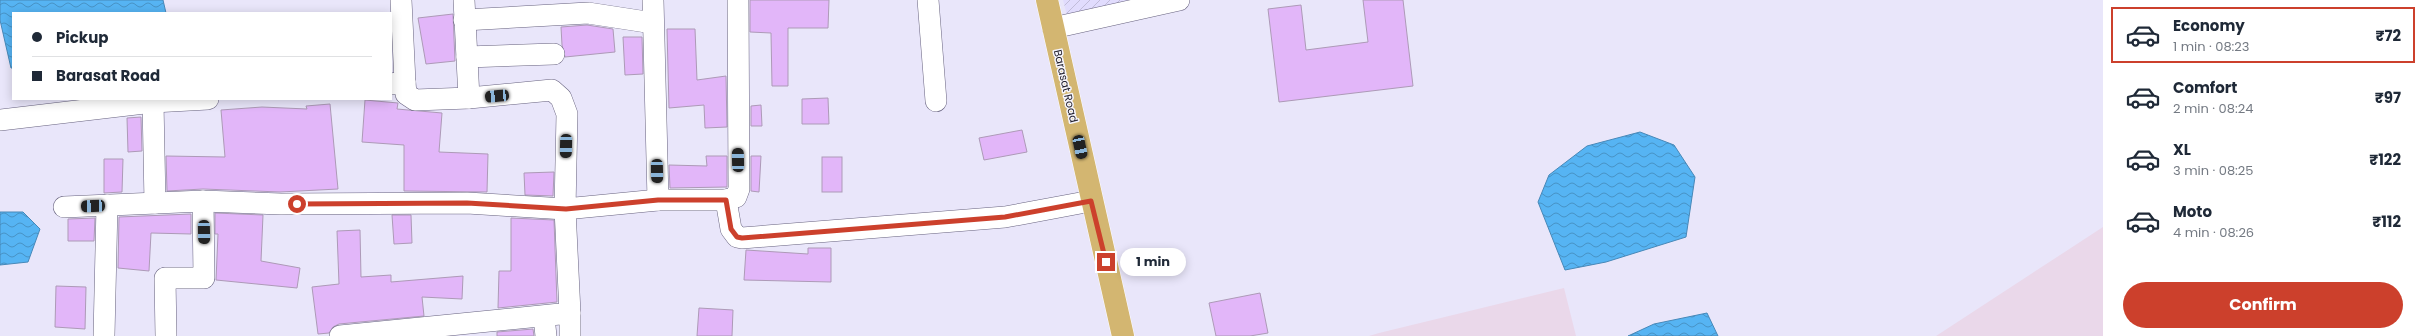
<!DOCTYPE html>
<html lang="en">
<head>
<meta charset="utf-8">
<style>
	:root { --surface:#fff; --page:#f2f2f3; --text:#1f2937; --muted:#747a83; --line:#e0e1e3; --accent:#cc402c }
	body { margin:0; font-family:Poppins,sans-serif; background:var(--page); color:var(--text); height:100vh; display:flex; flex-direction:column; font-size:15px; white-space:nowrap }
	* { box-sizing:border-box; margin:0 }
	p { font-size:13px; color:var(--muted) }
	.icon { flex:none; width:22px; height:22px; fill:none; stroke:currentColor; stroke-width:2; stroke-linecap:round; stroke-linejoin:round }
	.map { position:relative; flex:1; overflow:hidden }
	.drawer { display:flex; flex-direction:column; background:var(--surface); width:320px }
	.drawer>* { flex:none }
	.guide { position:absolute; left:12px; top:12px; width:380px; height:88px; border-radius:0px; box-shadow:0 2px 10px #0003; display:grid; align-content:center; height:88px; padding:0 20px; background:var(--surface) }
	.end { position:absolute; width:18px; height:18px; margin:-9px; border:5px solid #cc402c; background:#fff; box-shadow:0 0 0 2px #fff }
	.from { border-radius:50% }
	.bubble { position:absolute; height:28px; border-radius:14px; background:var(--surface); box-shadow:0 2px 10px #0003; font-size:13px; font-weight:700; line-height:28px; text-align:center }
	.car { position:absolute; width:12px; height:24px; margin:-12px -6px; border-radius:5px; box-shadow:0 0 3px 1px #0007; background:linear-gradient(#222 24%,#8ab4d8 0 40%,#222 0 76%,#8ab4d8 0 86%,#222 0) }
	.guide b { display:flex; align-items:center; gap:14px; height:38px; font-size:15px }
	.guide b+b { border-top:1px solid var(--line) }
	.guide i { width:10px; height:10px; background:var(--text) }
	ul { padding:7px 0 0; list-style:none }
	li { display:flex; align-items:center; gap:12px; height:56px; margin:0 8px 6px; padding:0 12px; border:2px solid transparent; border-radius:0px }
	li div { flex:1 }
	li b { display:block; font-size:15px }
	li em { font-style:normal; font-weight:700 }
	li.on { border-color:var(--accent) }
	li>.icon { width:36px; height:36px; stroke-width:1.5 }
	.primary-button { display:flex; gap:8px; margin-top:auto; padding:8px 20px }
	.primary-button a { flex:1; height:46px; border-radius:24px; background:var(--accent); color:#fff; font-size:16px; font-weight:700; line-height:46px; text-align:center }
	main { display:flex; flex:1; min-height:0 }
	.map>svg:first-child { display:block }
	.industrial { fill:url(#industrial-furrows) }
	.education { fill:#ead8ea }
	.water { fill:url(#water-waves); stroke:#4788b8 }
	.building { fill:#e2b6f9; stroke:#ad9ab7 }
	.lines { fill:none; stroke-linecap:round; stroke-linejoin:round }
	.minor-casing { stroke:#67627f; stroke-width:22 }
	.primary-casing { stroke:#fff; stroke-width:23 }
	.minor { stroke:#fff; stroke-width:21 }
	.primary { stroke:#d3b671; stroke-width:22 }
	.route { stroke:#cc402c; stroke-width:5 }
	.labels { text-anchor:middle; stroke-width:3; stroke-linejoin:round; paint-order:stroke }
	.street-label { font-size:11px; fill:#252330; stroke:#f6f5fc }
</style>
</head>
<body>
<main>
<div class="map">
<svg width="2103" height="336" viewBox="0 0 2103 336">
	<defs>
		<pattern id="industrial-furrows" width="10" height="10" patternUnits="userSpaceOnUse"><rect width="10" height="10" fill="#e1dcfd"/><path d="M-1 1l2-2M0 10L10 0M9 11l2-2" fill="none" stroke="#c1bcd9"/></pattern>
		<pattern id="water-waves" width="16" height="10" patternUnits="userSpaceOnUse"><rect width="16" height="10" fill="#56b4f3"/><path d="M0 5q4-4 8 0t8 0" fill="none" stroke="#4792c5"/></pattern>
	</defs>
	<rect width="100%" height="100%" fill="#e9e6fa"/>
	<!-- industrial -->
	<path class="industrial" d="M1063,0H1143L1068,19Z"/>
	<!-- education -->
	<g class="education">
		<path d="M2103,227V336H1936Z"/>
		<path d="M1564,288L1576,336H1369L1379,333Z"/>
	</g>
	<!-- water -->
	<g class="water">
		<path d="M0,0H163L166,13H13V68H11L0,20Z"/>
		<path d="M1640,132L1674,145L1695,177L1686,237L1606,262L1565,270L1538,202L1549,175L1587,146Z"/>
		<path d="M0,212H23L40,229L28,262L0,265Z"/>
		<path d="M1707,313L1718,336H1628L1654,324Z"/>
	</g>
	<!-- building -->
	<g class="building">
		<path d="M750,0H829L828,28H788V86H772L771,33L750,32Z"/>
		<path d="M1363,0H1403L1413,86L1279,102L1268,9L1301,5L1306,50L1368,42Z"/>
		<path d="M453,14L455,61L426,64L418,18Z"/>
		<path d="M587,25L613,29L615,52L565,57L562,45L561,27Z"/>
		<path d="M667,29H695L697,80L726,76L727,127L705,128L704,105L669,108Z"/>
		<path d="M623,37H642L643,74L625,75Z"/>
		<path d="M828,98L829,124H802V99Z"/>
		<path d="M365,100L398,103L397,109L442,113L439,152L488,154L487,192L404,191V145L362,142Z"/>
		<path d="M330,104L338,189L280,192L203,189L167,191L166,156L225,157L221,110L262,107L307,109L306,106Z"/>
		<path d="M761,105L762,126H751V106Z"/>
		<path d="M141,117L142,151L128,152L127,118Z"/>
		<path d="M1022,130L1027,152L984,160L979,138Z"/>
		<path d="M706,156H727V187L670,188L669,165L707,166Z"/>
		<path d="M751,156H761L759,192L751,191Z"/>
		<rect x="822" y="157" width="20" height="35"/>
		<path d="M104,159H123L122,192L104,193Z"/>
		<path d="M554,172L553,196L525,195L524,173Z"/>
		<path d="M215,213L263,215L261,261L300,268L297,288L216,280L218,234H215Z"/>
		<path d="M191,214V234L151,233L149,271L118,268L119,217Z"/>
		<path d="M392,215H411L412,243L394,244Z"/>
		<path d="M95,218L94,241H68V219Z"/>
		<path d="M511,218L554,220L557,302L498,308L499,271H511Z"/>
		<path d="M360,230L361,277L391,275V282L463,276L462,299L422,297L424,316L339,324L333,327L329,333L318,334L312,287L339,284L337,231Z"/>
		<path d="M808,248H831V282L744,280L746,250L808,254Z"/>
		<path d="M56,286L86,287L85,329L55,327Z"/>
		<path d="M1260,293L1268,333L1250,336H1216L1209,303Z"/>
		<path d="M699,308L733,310L732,336H697Z"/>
		<path d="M533,329L534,336H497V332Z"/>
	</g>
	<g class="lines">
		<!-- minor casing -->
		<g class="minor-casing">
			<g id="minor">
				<path d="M401,0L405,82"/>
				<path d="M464,0L469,98"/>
				<path d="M928,0L936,101"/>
				<path d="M464,20L588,13L653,23"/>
				<path d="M1053,28L1179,0"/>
				<path d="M467,57L554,54"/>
				<path d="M153,102L155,203"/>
				<path d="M0,120L153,102L208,99"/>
				<path d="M658,200H726L731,229L737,237L742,238L1005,217L1091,201"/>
				<path d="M726,200L736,197L739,189L738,0"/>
				<path d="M64,207L203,201L281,204L467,203L565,209L658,200L653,0"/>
				<path d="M570,313V336"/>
				<path d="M544,317L546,336"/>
				<path d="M104,336L107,205"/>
				<path d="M166,336L165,278H204L203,201"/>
				<path d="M340,336L570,313L565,209L567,114L561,98L552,90L469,98L415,100L406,94L405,82L391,84"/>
			</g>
		</g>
		<!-- primary casing -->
		<g class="primary-casing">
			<path id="primary" d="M1047,0L1123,336"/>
		</g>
		<!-- minor -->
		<use href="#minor" class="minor"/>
		<!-- primary -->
		<use href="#primary" class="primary"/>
	</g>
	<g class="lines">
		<!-- route -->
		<path class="route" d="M297,204L467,203L566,209L658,200H726L731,229L737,237L742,238L1005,217L1091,201L1106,262"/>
	</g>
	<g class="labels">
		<!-- street labels -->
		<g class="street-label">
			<text transform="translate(1066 86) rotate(77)" y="4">Barasat Road</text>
		</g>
	</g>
</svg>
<i class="end from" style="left:297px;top:204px"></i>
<i class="end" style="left:1106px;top:262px"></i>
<div class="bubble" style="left:1120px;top:248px;width:66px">1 min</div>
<i class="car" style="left:497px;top:96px;rotate:265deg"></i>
<i class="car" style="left:566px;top:146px;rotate:181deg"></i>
<i class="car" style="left:1080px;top:147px;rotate:168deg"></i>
<i class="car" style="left:738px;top:160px;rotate:359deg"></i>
<i class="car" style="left:657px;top:171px;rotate:179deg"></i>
<i class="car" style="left:93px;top:206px;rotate:268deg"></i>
<i class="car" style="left:204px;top:232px;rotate:179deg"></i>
<div class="guide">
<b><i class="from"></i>Pickup</b>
<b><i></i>Barasat Road</b>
</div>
</div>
<section class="drawer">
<ul>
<li class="on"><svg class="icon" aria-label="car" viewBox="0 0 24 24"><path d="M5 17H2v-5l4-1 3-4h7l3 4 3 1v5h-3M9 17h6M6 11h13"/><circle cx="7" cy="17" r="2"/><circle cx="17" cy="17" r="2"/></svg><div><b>Economy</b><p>1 min · 08:23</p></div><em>₹72</em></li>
<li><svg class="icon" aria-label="car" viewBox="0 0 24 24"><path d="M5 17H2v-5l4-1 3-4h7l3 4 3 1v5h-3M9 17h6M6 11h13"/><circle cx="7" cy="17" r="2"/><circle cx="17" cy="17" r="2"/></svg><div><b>Comfort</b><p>2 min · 08:24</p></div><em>₹97</em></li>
<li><svg class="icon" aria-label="car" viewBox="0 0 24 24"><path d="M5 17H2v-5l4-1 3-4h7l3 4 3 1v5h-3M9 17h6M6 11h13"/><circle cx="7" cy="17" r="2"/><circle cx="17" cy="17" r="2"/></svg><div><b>XL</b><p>3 min · 08:25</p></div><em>₹122</em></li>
<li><svg class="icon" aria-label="car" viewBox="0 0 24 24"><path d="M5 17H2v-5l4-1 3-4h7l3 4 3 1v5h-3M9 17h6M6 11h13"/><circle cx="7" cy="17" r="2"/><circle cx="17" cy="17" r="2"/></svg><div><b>Moto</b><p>4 min · 08:26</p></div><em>₹112</em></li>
</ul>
<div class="primary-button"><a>Confirm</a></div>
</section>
</main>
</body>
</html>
